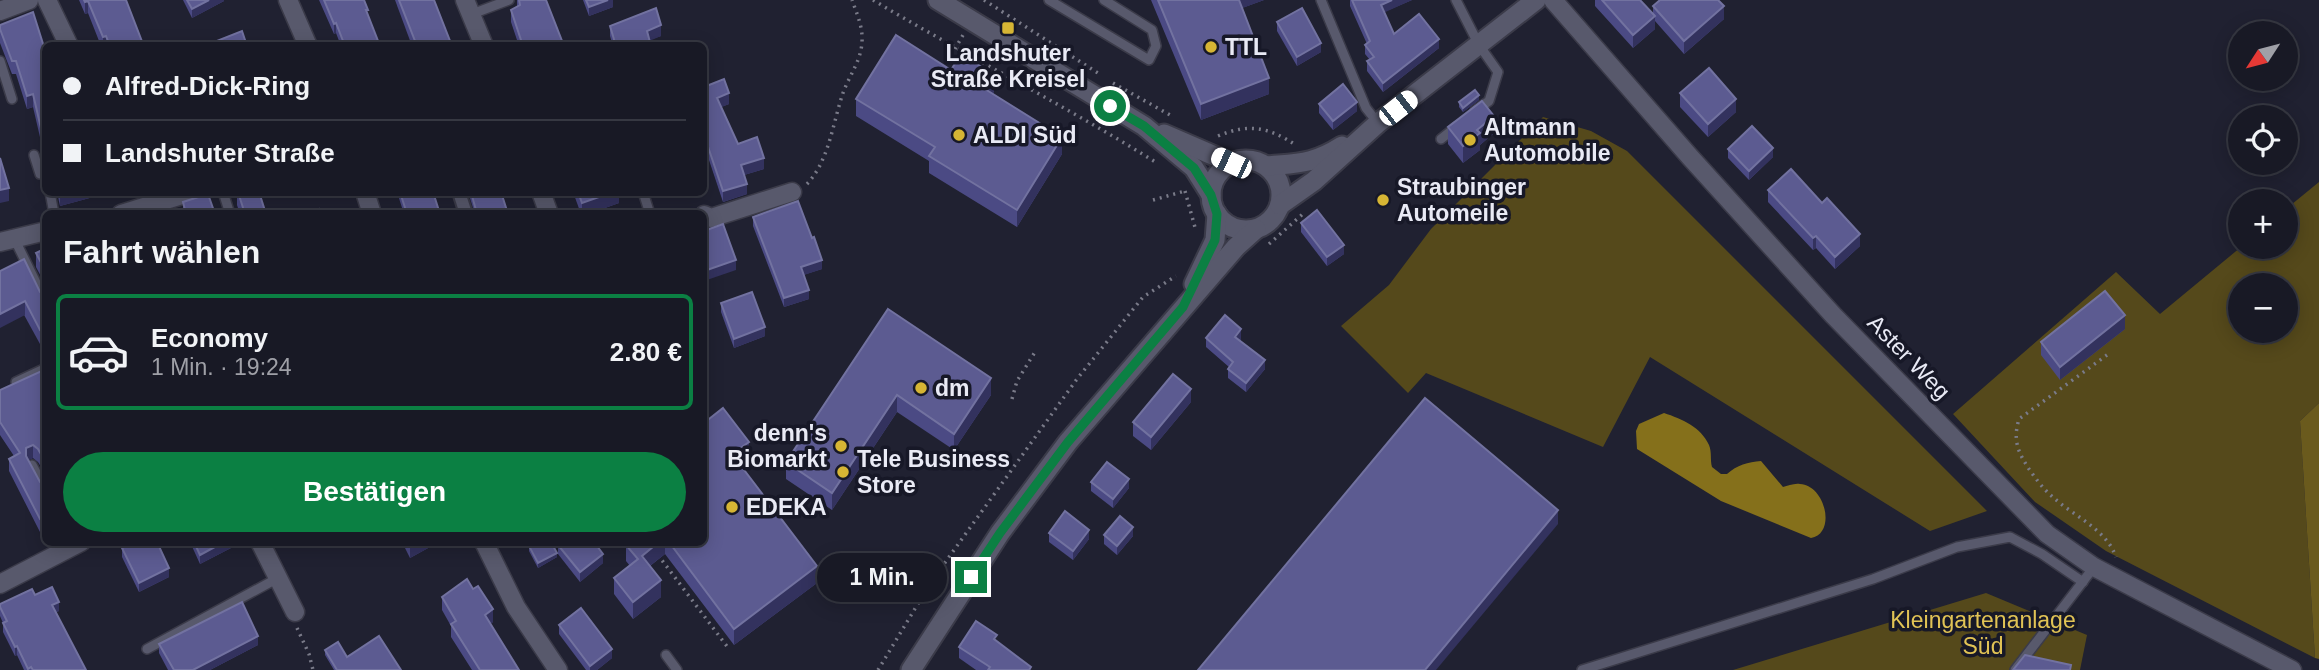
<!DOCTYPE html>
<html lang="de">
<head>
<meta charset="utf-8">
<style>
	:root { --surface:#181925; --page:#21222d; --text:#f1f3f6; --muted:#9fa0a7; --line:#363842; --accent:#0b8043 }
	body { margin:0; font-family:Helvetica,sans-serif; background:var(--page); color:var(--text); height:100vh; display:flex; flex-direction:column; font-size:26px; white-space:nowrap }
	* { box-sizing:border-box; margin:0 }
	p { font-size:23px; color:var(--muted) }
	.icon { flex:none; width:38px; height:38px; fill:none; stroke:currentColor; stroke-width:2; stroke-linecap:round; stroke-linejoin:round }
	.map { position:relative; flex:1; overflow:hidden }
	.side { position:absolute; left:42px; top:210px; width:665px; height:336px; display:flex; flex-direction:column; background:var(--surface); border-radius:10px; box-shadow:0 4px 18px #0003,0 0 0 2px var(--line) }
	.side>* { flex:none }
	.top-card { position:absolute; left:42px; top:42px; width:665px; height:154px; border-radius:10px; box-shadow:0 4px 18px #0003,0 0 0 2px var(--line); display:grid; align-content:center; height:154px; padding:0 21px; background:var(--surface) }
	.needle { width:46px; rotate:234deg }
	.tools { position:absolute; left:2228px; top:21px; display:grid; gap:14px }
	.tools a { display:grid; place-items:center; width:70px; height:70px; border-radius:50%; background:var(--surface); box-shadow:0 4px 18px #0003,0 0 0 2px var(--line); font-size:35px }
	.end { position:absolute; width:32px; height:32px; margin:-16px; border:9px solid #0b8043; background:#fff; box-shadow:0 0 0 4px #fff }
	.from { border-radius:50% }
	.bubble { position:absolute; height:49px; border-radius:24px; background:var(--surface); box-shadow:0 4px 18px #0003,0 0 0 2px var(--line); font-size:23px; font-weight:800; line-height:49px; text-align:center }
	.car { position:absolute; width:21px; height:42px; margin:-21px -10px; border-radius:9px; box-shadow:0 0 5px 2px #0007; background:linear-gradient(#fff 24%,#345 0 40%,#fff 0 76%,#345 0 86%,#fff 0) }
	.top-card b { display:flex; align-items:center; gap:24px; height:66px; font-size:26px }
	.top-card b+b { border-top:2px solid var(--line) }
	.top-card i { width:18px; height:18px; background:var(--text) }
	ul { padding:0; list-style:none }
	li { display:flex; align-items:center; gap:21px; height:116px; margin:0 14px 10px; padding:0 7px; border:4px solid transparent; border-radius:10px }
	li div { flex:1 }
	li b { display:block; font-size:26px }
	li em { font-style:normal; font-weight:800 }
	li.on { border-color:var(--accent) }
	li>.icon { width:63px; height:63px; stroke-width:1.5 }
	h2 { padding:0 21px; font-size:32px; line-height:84px }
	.primary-button { display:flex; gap:14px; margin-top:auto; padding:14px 21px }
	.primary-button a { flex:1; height:80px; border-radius:42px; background:var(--accent); color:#fff; font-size:28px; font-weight:800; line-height:80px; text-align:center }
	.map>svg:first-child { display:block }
	.green { fill:#55491b; fill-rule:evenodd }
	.forest { fill:#6a5a1d }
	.water { fill:#85701b }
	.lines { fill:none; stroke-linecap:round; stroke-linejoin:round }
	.service-casing { stroke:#3b3b49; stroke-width:12 }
	.pedestrian-casing { stroke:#3b3b49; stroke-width:16 }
	.minor-casing { stroke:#3b3b49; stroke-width:21 }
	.secondary-casing { stroke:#3b3b49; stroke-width:23 }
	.path { stroke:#7a7b89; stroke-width:3.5; stroke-dasharray:2 5; stroke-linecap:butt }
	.service { stroke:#58596c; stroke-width:9 }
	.pedestrian { stroke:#58596c; stroke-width:12 }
	.minor { stroke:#58596c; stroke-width:18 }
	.secondary { stroke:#58596c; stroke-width:19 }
	.wall { fill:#4b4a84 }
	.shaded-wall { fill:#33325e }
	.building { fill:#5c5b91; stroke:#7272a0; stroke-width:2 }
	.route { stroke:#0b8043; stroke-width:9 }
	.poi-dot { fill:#d6b534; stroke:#171827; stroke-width:2.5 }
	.labels { text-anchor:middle; stroke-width:7; stroke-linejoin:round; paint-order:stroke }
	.poi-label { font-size:23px; font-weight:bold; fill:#e9eaf5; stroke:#171827; text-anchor:start }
	.street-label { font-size:23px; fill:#e9eaf5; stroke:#171827 }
	.park-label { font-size:23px; fill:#e1c355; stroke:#171827 }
</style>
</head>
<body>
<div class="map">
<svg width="2319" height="670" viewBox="0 0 2319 670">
	<rect width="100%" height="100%" fill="#202131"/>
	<!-- green -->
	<g class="green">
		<path d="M1543,117L1591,131L1627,151L1987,511L1930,531L1650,357L1603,447L1426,373L1408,393L1341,326L1389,285L1431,229Z"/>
		<path d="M2319,182V403L2300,421L2315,658L2106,551L2035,502L1953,414L2116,272L2160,314L2241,247H2286V209ZM2240,285H2286V331H2240Z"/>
		<path d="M1986,593L2087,635L2080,670H1733Z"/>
	</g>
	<!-- forest -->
	<path class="forest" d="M2319,403V659L2315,658L2300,421Z"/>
	<!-- water -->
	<path class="water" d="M1664,413C1682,419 1701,427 1709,445C1712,452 1710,460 1712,467L1721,474H1727C1737,465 1748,462 1761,461L1783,487C1788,486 1794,483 1800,484C1825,485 1837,533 1811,538L1721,501L1637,449L1636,431L1639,424Z"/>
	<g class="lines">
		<!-- service casing -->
		<g class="service-casing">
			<g id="service">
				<path d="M1049,0L1149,60L1156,46L1152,30L1104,0"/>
				<path d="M1321,0L1366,108L1378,123"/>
				<path d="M1456,0L1479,45L1498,72L1489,101L1475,111"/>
				<path d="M472,14L509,0"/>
				<path d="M0,61L12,99"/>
				<path d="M1441,139L1456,127"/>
				<path d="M34,155L40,174H46"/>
				<path d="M50,192L54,214"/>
				<path d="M223,192L230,214"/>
				<path d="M643,192L650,214"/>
				<path d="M14,238L46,303"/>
				<path d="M16,382L46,368"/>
				<path d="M32,465L46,491"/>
				<path d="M147,649L278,578"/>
				<path d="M666,655L677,670"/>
				<path d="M1582,670L1873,579L1957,547L2010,537L2042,554L2083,582"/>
				<path d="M2015,670L2094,567"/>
			</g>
		</g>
		<!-- pedestrian casing -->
		<g class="pedestrian-casing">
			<path id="pedestrian" d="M459,192L466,214"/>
		</g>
		<!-- minor casing -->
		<g class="minor-casing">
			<g id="minor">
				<path d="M47,0L69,46"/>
				<path d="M288,0L308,46"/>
				<path d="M465,0L484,46"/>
				<path d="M1553,0L1690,157L1833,315L2047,534L2094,567L2292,670"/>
				<path d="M0,11L29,0"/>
				<path d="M365,192L372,214"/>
				<path d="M541,192L549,214"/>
				<path d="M121,214L192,192"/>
				<path d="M704,215L711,218L792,192"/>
				<path d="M0,242L46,231"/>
				<path d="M260,542L295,612"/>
				<path d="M484,542L516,607L558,670"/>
				<path d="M0,584L81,542"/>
			</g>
		</g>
		<!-- secondary casing -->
		<g class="secondary-casing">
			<g id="secondary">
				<path d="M938,0L1144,126L1194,168L1211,195"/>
				<path d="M1164,134L1231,163"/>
				<circle cx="1246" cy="195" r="35"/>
				<path d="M1267,166C1299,163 1314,164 1342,146"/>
				<path d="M1280,205L1314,181L1378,123L1536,0"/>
				<path d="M1194,284L1215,240L1217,214"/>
				<path d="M911,670L1000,533L1068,442L1236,247L1256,229"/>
			</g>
		</g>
		<!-- path -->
		<g class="path">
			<path d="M873,0C967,56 1064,105 1157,163"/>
			<path d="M984,0L1101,75"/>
			<path d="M955,49L963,35"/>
			<path d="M1113,83L1170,115"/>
			<path d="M1218,136C1249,123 1268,127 1296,145"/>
			<path d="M807,184C829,161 833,122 843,93C849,76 861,61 862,42C863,27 857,14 852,0"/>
			<path d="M1185,191L1196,231"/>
			<path d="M1153,200L1185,191"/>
			<path d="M1269,244L1305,212"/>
			<path d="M2107,355L2019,419C2013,439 2017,451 2029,469C2036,479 2044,490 2054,498C2075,517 2106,529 2116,557"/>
			<path d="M1012,399L1017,381L1035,352"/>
			<path d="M658,555L729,649"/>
			<path d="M297,628L309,654L313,670"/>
			<path d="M878,670L931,582L1077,379L1143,297L1176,276"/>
		</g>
		<!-- service -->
		<use href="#service" class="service"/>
		<!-- pedestrian -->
		<use href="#pedestrian" class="pedestrian"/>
		<!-- minor -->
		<use href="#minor" class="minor"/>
		<!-- secondary -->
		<use href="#secondary" class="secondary"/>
	</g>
	<!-- wall -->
	<g class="wall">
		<path d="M79,0H126L143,44L147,46H101L88,13L85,14Z"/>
		<path d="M183,0H224V1L192,18Z"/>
		<path d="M319,0H364L368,15L380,46H341L336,33L334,34Z"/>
		<path d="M395,0H434L452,46H412Z"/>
		<path d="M517,0H546L564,46H519L511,22V10L517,6Z"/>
		<path d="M583,0H613V7L589,16Z"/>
		<path d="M1151,0H1264L1242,8L1269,94L1201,120Z"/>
		<path d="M1350,0H1412L1384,12L1394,34L1439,48L1383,92L1367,71V61L1370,60L1365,54V45L1367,44L1350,6Z"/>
		<path d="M1595,0H1640L1653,14V6L1724,19L1684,54L1655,21V29L1633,48L1595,6Z"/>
		<path d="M1277,22L1321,52L1297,66L1277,31Z"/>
		<path d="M0,25L44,47H46V163L33,107L27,109L16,74H12L0,43Z"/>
		<path d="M610,26L661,36L649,40L651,46H613L610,36Z"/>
		<path d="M951,70L994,91L993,94L1062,154L1017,227L929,173V161L856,116V99Z"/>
		<path d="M704,87L729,104L721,107L738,144L764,169L744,175L747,194L723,202L704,145Z"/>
		<path d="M1680,93L1736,112L1708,137L1680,107Z"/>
		<path d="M1479,100L1463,112L1459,107V102Z"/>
		<path d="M1319,104L1357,111L1333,130L1319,113Z"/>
		<path d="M1448,127L1494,133L1480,145V150L1463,163L1448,144Z"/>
		<path d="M1728,149L1773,157L1749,180L1728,158Z"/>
		<path d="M1768,190L1822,203L1860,246L1835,269L1816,248L1813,250L1768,202Z"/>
		<path d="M57,192H97V196L60,206Z"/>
		<path d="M237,192H259L266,214H240L237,205Z"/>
		<path d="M397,192H435V200L440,214H404Z"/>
		<path d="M468,192H501L508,214H475Z"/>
		<path d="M573,192H619V203L588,214H581Z"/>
		<path d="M183,202L215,214H183Z"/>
		<path d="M753,217L812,238L822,269L803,275L809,299L784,307L753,226Z"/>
		<path d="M1301,223L1344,254L1327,266L1301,232Z"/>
		<path d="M46,248V286L36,267V253Z"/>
		<path d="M0,271L46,294V341L40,344Z"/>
		<path d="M721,303L765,336L734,348L721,312Z"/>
		<path d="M888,309L991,395L954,450L897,412L832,510L786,479V462Z"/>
		<path d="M2125,329L2060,380L2041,355V342Z"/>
		<path d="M1206,338L1241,339L1240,340L1265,369L1246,392L1228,378V369L1229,367L1206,347Z"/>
		<path d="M46,369V475L38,462L33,458L28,460L40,482L46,484V529L40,532L9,471V459L14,456L0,435V390Z"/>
		<path d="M1191,402L1151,450L1133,436V422Z"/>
		<path d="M704,423L749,458L740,465L817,583L734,645L665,554L650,566L661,597L633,619L614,594V578L630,566L626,561V545L629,542H704Z"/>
		<path d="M1091,482L1129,488L1113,508L1091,491Z"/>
		<path d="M1049,533L1089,539L1073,560L1049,542Z"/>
		<path d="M1104,535L1133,536L1117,555L1104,544Z"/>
		<path d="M190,542H231V548L200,564Z"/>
		<path d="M402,542H439L410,558Z"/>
		<path d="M558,545L603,563L580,582L558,554Z"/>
		<path d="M529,546L557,557L538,568L529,551Z"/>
		<path d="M122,548L169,577L139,592L122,557Z"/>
		<path d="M35,595L59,611L56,612L86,670H24L17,655L15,656L3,632V623L0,616V604Z"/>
		<path d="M442,597L493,622L490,624L519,670H472L451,637V626L442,610Z"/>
		<path d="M559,625L612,658L597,670H586L559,634Z"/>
		<path d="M997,642L1031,670H976L959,658V647Z"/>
		<path d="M159,644L258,645L210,670H168L159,653Z"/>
		<path d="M325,650L347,657L401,670H334L325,655Z"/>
	</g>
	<!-- shaded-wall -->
	<g class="shaded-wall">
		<path d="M209,0H224V1L192,18V9Z"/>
		<path d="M608,0H613V7L589,16V7Z"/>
		<path d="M1237,0H1264L1237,10Z"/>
		<path d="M1392,0H1412L1381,14V5Z"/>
		<path d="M88,1V13L85,14V2Z"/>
		<path d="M1724,6V19L1684,54V41Z"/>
		<path d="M1655,16V29L1633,48V35Z"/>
		<path d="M336,23V33L334,34V24Z"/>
		<path d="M661,25V36L647,42V31Z"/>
		<path d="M106,36V46H103V37Z"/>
		<path d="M1439,39V48L1383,92V83Z"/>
		<path d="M1321,43V52L1297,66V57Z"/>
		<path d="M994,75V91L985,106V89Z"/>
		<path d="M1269,78V94L1201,120V104Z"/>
		<path d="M729,93V104L717,109V98Z"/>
		<path d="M33,94V107L27,109V96Z"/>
		<path d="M1479,95V100L1463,112V108Z"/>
		<path d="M1736,99V112L1708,137V124Z"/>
		<path d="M1357,102V111L1333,130V121Z"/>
		<path d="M1494,116V133L1480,145V150L1463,163V146L1477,130Z"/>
		<path d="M1062,137V154L1017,227V210Z"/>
		<path d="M1773,148V157L1749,180V171Z"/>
		<path d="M764,158V169L741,176V165Z"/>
		<path d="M747,184V194L723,202V191Z"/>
		<path d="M9,188V201L0,203V190Z"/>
		<path d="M97,192V196L60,206V193Z"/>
		<path d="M613,192H619V203L588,214H582V203Z"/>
		<path d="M1860,234V246L1835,269V257Z"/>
		<path d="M1816,236V248L1813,250V238Z"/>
		<path d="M1344,245V254L1327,266V257Z"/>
		<path d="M736,260V270L704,281V271Z"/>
		<path d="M822,260V269L801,276V267Z"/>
		<path d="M809,290V299L784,307V298Z"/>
		<path d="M25,301V315L0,328V314Z"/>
		<path d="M2125,315V329L2060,380V367Z"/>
		<path d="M46,327V341L40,344V330Z"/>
		<path d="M765,327V336L734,348V339Z"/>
		<path d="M1241,329V339L1235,346V337Z"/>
		<path d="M1265,360V369L1246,392V383Z"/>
		<path d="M991,378V395L954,450V434Z"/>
		<path d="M1191,389V402L1151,450V437Z"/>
		<path d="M897,395V412L832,510V493Z"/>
		<path d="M749,442V458L732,471V454Z"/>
		<path d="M33,445V458L26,461V468V448Z"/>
		<path d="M1129,479V488L1113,508V499Z"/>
		<path d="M1558,510V524L1436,670H1425Z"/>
		<path d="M46,516V529L40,532V519Z"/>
		<path d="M1133,527V536L1117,555V546Z"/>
		<path d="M1089,530V539L1073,560V551Z"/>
		<path d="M224,542H231V548L200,564V555Z"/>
		<path d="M410,542H439L410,558Z"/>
		<path d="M659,542H665V554L642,572V556Z"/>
		<path d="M557,553V557L538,568V563Z"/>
		<path d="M603,554V563L580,582V572Z"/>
		<path d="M817,566V583L734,645V629Z"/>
		<path d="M169,568V577L139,592V583Z"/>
		<path d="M661,580V597L633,619V602Z"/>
		<path d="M59,602V611L52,614V605Z"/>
		<path d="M493,609V622L485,628V615Z"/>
		<path d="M258,636V645L210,670H193Z"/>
		<path d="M17,646V655L15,656V647Z"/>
		<path d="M612,649V658L597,670H590V666Z"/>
	</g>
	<!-- building -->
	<g class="building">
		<path d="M84,0H126L143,44L146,43L147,46H110L106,36L103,37L88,1L85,2Z"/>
		<path d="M187,0H209L192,9Z"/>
		<path d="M324,0H364L368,10H366L380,46H345L336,23L334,24Z"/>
		<path d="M399,0H434L452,46H417Z"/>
		<path d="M519,0H546L564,46H523L511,10L520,5Z"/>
		<path d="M586,0H608L589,7Z"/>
		<path d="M1158,0H1239L1269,78L1201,104Z"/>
		<path d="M1352,0H1392L1381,5L1394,34L1419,14L1439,39L1383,83L1367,61L1374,57L1365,45L1370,41Z"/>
		<path d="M1602,0H1640L1655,16L1633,35Z"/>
		<path d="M1660,0H1718L1724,6L1684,41L1653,6Z"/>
		<path d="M656,8L661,25L647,31L651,46H616L610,26Z"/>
		<path d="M1302,8L1321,43L1297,57L1277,22Z"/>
		<path d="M33,12L44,47H46V150L33,94L27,96L16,61H12L0,29V25Z"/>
		<path d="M242,31L247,46H215L214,42Z"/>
		<path d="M896,35L951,70L961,54L994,75L985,89L1062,137L1017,210L929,156L935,147L856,99Z"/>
		<path d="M1709,68L1736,99L1708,124L1680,93Z"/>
		<path d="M724,79L729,93L717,98L738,144L757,137L764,158L741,165L747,184L723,191L704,135V87Z"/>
		<path d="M1343,84L1357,102L1333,121L1319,104Z"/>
		<path d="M1475,90L1479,95L1463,108L1459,102Z"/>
		<path d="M1482,101L1494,116L1477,130L1480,133L1463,146L1448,127Z"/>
		<path d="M1752,126L1773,148L1749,171L1728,149Z"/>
		<path d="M0,158L9,188L0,190Z"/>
		<path d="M1791,169L1822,203L1827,198L1860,234L1835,257L1816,236L1813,238L1768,190Z"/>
		<path d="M238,192H259L266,214H245Z"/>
		<path d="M400,192H433L440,214H407Z"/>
		<path d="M471,192H501L508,214H477Z"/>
		<path d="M578,192H613L582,203Z"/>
		<path d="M208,194L215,214H186L183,202Z"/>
		<path d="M798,201L812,238L814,237L822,260L801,267L809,290L784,298L753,217Z"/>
		<path d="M319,209L321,214H307Z"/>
		<path d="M1317,210L1344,245L1327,257L1301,223Z"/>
		<path d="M723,224L736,260L704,271V231Z"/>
		<path d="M46,248V272L36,253Z"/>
		<path d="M24,259L40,292L46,294V327L40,330L25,301L0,314V271Z"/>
		<path d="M2105,291L2125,315L2060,367L2041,342Z"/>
		<path d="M752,292L765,327L734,339L721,303Z"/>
		<path d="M888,309L991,378L954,434L897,395L832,493L786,462Z"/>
		<path d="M1225,315L1241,329L1235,337L1265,360L1246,383L1228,369L1233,362L1206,338Z"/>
		<path d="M46,369V463L38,449L33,445L26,448V456L40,482L46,484V516L40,519L9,459L20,453L0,422V390Z"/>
		<path d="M1173,374L1191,389L1151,437L1133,422Z"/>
		<path d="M1425,398L1558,510L1425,670H1198Z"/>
		<path d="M723,408L749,442L732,454L817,566L734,629L669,542H704V423Z"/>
		<path d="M1107,462L1129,479L1113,499L1091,482Z"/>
		<path d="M1065,511L1089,530L1073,551L1049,533Z"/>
		<path d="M1120,516L1133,527L1117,546L1104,535Z"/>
		<path d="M136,542H157L169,568L139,583L122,548Z"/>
		<path d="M194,542H224L200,555Z"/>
		<path d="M536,542H551L557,553L538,563L529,546Z"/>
		<path d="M561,542H594L603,554L580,572L558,545Z"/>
		<path d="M629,542H659L642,556L661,580L633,602L614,578L638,559L626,545Z"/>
		<path d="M467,579L473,589L478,586L493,609L485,615L519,670H480L451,624L456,621L442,597Z"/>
		<path d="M52,587L59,602L52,605L86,670H33L31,667L28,669L17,646L15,647L3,623L7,621L0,607V604L32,589L35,595Z"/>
		<path d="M242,602L258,636L193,670H174L159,644Z"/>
		<path d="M581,608L612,649L590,666L559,625Z"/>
		<path d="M976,621L997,635L994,639L1031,667L1029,670H988L990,667L959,647Z"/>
		<path d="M379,636L401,670H337L325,650L338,642L347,657Z"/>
		<path d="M2025,655L2071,665L2070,670H2013Z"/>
	</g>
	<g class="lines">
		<!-- route -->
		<path class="route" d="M971,577L1000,533L1068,442L1183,307L1215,240L1217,214L1211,195L1194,168L1144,126L1110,106"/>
	</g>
	<!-- markers -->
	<g class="poi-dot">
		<rect x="1001" y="21" width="14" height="14" rx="3.5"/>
		<circle cx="1211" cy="47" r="7"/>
		<circle cx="959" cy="135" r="7"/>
		<circle cx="1470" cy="140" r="7"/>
		<circle cx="1383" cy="200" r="7"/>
		<circle cx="921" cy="388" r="7"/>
		<circle cx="841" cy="446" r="7"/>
		<circle cx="843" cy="472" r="7"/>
		<circle cx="732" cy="507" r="7"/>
	</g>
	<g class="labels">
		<!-- poi labels -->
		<g class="poi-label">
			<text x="1225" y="55">TTL</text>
			<text x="1008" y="61" text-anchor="middle">Landshuter<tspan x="1008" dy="26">Straße Kreisel</tspan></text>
			<text x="1484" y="135">Altmann<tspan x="1484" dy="26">Automobile</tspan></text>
			<text x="973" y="143">ALDI Süd</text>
			<text x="1397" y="195">Straubinger<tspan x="1397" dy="26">Automeile</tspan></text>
			<text x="935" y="396">dm</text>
			<text x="827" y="441" text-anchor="end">denn's<tspan x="827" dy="26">Biomarkt</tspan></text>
			<text x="857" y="467">Tele Business<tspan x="857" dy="26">Store</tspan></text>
			<text x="746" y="515">EDEKA</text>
		</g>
		<!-- street labels -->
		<g class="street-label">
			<text transform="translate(1909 357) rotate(46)" y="8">Aster Weg</text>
		</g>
		<!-- park labels -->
		<g class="park-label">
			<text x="1983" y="628">Kleingartenanlage<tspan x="1983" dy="26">Süd</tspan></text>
		</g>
	</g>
</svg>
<div class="tools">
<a><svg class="needle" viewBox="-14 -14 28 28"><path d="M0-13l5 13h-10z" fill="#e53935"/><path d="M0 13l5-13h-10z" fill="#9fa0a7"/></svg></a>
<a><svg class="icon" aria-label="locate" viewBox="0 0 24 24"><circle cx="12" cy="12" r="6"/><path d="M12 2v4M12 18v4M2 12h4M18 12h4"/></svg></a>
<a>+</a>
<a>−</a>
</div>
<i class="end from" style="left:1110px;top:106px"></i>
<i class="end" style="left:971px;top:577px"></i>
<div class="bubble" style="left:817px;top:553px;width:130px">1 Min.</div>
<i class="car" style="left:1398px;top:108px;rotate:52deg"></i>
<i class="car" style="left:1231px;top:163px;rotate:295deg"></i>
<div class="top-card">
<b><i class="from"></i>Alfred-Dick-Ring</b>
<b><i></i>Landshuter Straße</b>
</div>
<section class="side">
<h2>Fahrt wählen</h2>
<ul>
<li class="on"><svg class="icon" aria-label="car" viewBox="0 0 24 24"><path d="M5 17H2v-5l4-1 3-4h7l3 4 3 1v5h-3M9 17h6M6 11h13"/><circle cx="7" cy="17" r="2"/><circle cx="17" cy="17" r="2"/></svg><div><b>Economy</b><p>1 Min. · 19:24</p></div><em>2.80 €</em></li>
</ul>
<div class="primary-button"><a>Bestätigen</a></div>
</section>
</div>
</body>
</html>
